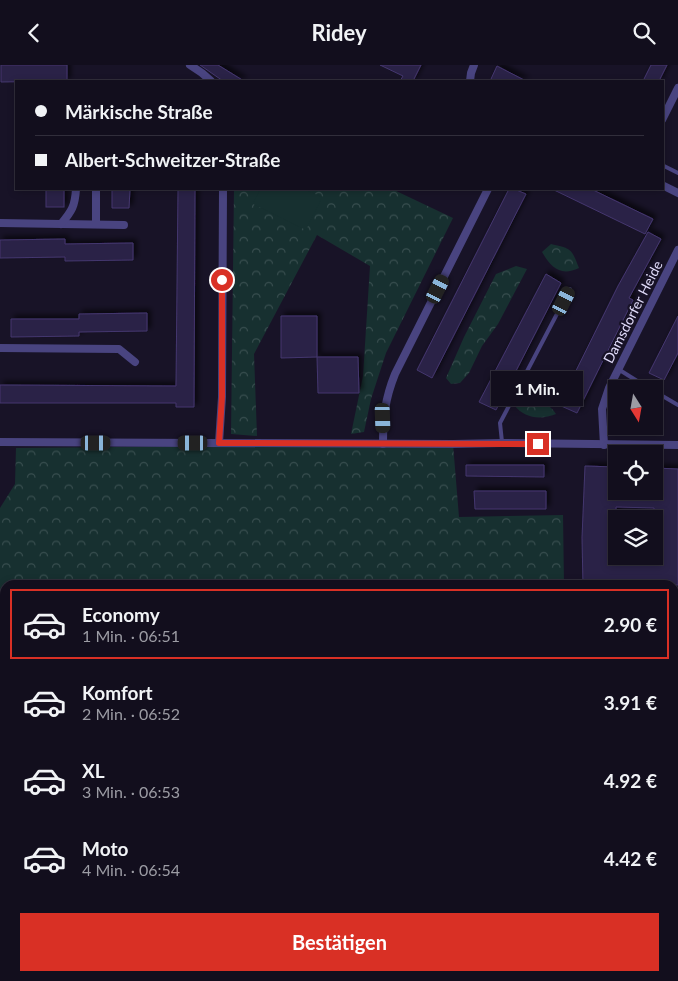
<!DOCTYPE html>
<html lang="de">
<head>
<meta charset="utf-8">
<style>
	:root { --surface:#120e1d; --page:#1b1726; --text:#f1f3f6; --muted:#9c9ca4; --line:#312e3b; --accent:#d93025 }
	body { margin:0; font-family:Lato,sans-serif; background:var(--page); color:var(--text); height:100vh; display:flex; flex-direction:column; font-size:19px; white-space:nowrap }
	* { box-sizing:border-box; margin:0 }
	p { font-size:16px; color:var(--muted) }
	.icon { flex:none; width:28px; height:28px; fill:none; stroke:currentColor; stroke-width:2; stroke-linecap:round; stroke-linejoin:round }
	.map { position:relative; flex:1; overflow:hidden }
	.sheet { position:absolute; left:0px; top:515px; width:679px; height:401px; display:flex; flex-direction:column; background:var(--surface); border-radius:15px 15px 0 0; box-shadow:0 2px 8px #0003,0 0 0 1px var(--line) }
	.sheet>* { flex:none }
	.banner { position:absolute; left:15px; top:15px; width:649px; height:110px; border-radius:0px; box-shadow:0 2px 8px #0003,0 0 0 1px var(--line); display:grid; align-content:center; height:110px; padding:0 20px; background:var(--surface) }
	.needle { width:32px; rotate:169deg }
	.tools { position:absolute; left:608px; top:315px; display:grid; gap:10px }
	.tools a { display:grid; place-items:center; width:55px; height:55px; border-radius:0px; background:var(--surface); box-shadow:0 2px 8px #0003,0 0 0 1px var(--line); font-size:25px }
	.end { position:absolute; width:22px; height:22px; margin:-11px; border:6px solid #d93025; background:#fff; box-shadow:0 0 0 2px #fff }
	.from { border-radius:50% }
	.bubble { position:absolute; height:35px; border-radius:0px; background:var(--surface); box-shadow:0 2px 8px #0003,0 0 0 1px var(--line); font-size:16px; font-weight:700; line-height:35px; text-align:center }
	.car { position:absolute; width:15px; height:30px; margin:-15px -8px; border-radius:6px; box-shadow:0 0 4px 1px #0007; background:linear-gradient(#222 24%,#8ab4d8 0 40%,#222 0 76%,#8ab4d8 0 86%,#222 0) }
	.banner b { display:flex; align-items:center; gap:18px; height:48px; font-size:19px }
	.banner b+b { border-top:1px solid var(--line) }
	.banner i { width:12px; height:12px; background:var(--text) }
	ul { padding:9px 0 0; list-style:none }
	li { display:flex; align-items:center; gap:15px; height:70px; margin:0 10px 8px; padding:0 10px; border:2px solid transparent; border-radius:0px }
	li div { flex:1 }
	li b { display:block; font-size:19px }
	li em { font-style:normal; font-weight:700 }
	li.current { border-color:var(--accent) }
	li>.icon { width:45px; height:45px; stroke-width:1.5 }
	.cta { display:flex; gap:10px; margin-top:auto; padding:10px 20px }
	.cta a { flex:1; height:58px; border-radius:0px; background:var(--accent); color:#fff; font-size:20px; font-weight:700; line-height:58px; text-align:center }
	header { display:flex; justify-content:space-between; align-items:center; height:65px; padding:0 20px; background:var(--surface); font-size:22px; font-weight:700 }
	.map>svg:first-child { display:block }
	.forest { fill:url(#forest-crowns) }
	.garden { fill:#173030 }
	.building { fill:#2b2246; stroke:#44376f; fill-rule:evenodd; filter:url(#shadow) }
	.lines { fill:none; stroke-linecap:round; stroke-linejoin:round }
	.service { stroke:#494480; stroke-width:4 }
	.minor { stroke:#494480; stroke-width:8 }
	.tertiary { stroke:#494480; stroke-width:9 }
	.route { stroke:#d93025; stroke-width:6 }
	.labels { text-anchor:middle; stroke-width:4.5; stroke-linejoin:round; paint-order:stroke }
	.street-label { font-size:14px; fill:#e2ddfb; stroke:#181327 }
</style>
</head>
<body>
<header><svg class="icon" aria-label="back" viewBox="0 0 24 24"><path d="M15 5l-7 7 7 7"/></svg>Ridey<svg class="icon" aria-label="search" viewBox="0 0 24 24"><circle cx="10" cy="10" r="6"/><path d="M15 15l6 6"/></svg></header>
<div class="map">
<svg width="678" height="916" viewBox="0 0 678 916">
	<defs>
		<pattern id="forest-crowns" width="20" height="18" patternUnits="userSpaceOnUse" patternTransform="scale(1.25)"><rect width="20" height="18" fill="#173030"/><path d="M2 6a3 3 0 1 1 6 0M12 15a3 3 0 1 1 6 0" fill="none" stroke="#384e4f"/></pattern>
		<filter id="shadow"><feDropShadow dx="3.5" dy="-3.5" stdDeviation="2.5" flood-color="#0009"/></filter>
	</defs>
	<rect width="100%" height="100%" fill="#181327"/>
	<!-- forest -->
	<g class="forest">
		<path d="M234,124H392L453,153L386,288L371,334L364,367L351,369L363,311L370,201L317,170L254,289L257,371L231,369Z"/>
		<path d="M551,179C572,184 571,183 579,203C560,212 551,202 542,187Z"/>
		<path d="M516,201L527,204L498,259L482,281L469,308L460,318L451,319L446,313L464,272L496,209Z"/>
		<path d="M526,334C538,334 550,339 556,349C541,355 525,354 514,340Z"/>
		<path d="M383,379H453L459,452L563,450L564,520H5V911H674V540H678V916H0V443L15,419L16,383Z"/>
	</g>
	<!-- garden -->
	<path class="garden" d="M260,124H304L322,132L306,165L253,139Z"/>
	<!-- building -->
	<g class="building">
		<path d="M1,0H67V16L1,17Z"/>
		<path d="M200,0H218L244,16H223Z"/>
		<path d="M380,0H421L413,16H400L403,11Z"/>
		<path d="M651,0H667L659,16H643Z"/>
		<path d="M497,1L526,16H495L491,14Z"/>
		<rect x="46" y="124" width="18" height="18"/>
		<path d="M112,124H130L129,143H112Z"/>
		<path d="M178,124H195L194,342H176V338H0V320L176,321Z"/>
		<path d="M509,124H514L526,129L432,313L417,305Z"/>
		<path d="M552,124H591L653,154L645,169Z"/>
		<path d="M648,167L661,174L629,233L633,235L577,348L559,340L618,221Z"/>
		<path d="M65,174V179L133,178V195L65,196V192L0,193V175Z"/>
		<path d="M546,209L561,218L496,345L479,337Z"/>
		<path d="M147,248V266L79,267V271L11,272V254H79V249Z"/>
		<path d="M281,251H317V292L281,293Z"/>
		<path d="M678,251V288L664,315L649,308Z"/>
		<path d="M317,292H358L359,328H318Z"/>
		<path d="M466,400H544V412L466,411Z"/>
		<path d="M585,401L616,402V426H654V403L678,404V520H583L582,473ZM616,442L654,443V491H616Z"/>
		<path d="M474,426H546V444H475Z"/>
	</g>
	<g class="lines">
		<!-- service -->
		<g class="service">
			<path d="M662,100L678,108"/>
			<path d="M618,304L650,324"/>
			<path d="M654,326L678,340"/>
			<path d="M502,377L500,358L570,224"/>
		</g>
		<!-- minor -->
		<g class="minor">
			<path d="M190,0L202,8L211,16"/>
			<path d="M470,16L471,8L474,0"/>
			<path d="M662,55L678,23"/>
			<path d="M662,120L678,128"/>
			<path d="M0,158L124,160"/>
			<path d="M61,159C72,146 75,141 76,124"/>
			<path d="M96,159V124"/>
			<path d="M0,283L119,284L135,297"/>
			<path d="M0,377L453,379L502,378L678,380"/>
			<path d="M219,378L222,332L223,124"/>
			<path d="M383,379C383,352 385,334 395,309L488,124"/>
			<path d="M604,380L602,344L609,323L678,185"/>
		</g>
		<!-- tertiary -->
		<g class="tertiary">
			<path d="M674,655L678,638"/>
			<path d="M567,916L571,911"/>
		</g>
	</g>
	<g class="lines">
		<!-- route -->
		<path class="route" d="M222,215V332L219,378L538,379"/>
	</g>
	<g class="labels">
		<!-- street labels -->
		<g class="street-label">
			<text transform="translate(633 247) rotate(-63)" y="5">Damsdorfer Heide</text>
		</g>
	</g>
</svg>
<div class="tools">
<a><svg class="needle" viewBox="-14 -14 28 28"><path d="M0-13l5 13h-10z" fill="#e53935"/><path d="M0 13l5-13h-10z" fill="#9c9ca4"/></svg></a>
<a><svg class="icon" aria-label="locate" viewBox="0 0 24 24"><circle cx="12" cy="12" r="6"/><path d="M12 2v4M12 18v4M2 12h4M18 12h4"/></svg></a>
<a><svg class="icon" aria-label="layers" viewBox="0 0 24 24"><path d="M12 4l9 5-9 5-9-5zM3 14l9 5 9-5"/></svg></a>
</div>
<i class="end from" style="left:222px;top:215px"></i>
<i class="end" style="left:538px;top:379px"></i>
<div class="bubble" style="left:491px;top:306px;width:92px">1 Min.</div>
<i class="car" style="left:438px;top:224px;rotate:27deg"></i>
<i class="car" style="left:564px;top:236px;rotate:27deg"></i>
<i class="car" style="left:383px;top:353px;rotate:178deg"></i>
<i class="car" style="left:96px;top:378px;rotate:90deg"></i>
<i class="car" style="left:193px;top:378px;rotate:270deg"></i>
<div class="banner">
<b><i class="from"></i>Märkische Straße</b>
<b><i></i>Albert-Schweitzer-Straße</b>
</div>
<section class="sheet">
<ul>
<li class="current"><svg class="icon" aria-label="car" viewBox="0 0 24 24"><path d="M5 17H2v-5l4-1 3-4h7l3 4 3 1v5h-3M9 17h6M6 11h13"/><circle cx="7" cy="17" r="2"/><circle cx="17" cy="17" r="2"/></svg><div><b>Economy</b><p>1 Min. · 06:51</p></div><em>2.90 €</em></li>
<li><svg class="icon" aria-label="car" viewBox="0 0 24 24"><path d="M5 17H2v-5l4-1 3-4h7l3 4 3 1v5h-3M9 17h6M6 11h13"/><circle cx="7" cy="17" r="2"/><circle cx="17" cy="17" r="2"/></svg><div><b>Komfort</b><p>2 Min. · 06:52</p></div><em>3.91 €</em></li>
<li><svg class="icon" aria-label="car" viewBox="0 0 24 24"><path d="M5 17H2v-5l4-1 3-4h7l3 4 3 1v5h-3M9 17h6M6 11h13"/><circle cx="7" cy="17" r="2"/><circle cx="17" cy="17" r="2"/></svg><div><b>XL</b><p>3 Min. · 06:53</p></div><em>4.92 €</em></li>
<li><svg class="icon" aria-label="car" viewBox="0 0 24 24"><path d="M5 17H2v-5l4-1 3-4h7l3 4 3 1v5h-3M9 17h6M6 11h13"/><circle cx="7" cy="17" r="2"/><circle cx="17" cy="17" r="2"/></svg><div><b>Moto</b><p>4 Min. · 06:54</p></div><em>4.42 €</em></li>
</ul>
<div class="cta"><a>Bestätigen</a></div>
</section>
</div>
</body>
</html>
